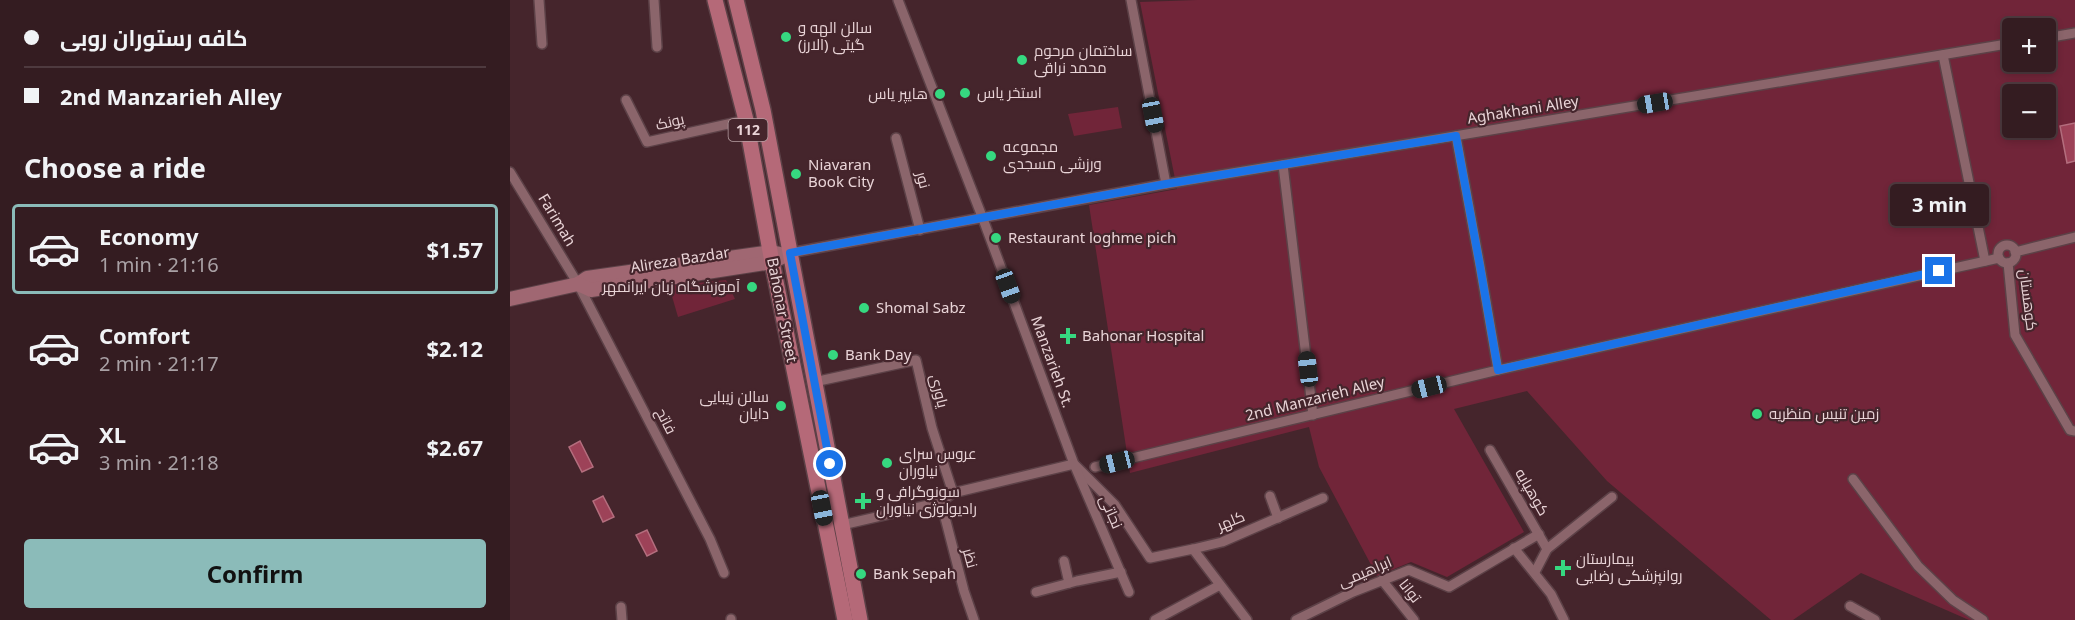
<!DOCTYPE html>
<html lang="en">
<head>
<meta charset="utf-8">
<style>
	:root { --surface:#341c21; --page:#3f292e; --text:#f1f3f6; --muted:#a9a1a5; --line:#4e3a3f; --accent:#8bbbb9 }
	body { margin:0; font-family:"Noto Sans",Cairo,sans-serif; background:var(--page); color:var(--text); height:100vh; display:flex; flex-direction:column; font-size:22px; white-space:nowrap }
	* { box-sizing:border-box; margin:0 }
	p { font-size:20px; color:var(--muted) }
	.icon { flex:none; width:33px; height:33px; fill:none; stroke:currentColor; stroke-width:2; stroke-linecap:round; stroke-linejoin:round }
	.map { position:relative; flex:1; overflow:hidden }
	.sheet { display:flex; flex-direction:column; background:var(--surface); width:510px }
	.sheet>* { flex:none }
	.top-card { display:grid; align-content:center; height:132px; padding:0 24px; background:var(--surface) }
	.tools { position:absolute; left:1492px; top:18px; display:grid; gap:12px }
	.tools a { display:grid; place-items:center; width:54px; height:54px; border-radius:6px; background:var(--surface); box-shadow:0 3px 9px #0003,0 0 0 2px var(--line); font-size:30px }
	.end { position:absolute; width:27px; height:27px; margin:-14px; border:8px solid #1a73e8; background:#fff; box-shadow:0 0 0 3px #fff }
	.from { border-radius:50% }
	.bubble { position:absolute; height:42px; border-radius:6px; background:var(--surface); box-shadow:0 3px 9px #0003,0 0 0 2px var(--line); font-size:20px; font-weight:700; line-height:42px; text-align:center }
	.car { position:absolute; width:18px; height:36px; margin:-18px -9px; border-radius:8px; box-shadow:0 0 4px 2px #0007; background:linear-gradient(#222 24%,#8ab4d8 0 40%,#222 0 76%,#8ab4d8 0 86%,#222 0) }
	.top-card b { display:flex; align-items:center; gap:21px; height:57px; font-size:22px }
	.top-card b+b { border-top:2px solid var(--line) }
	.top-card i { width:15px; height:15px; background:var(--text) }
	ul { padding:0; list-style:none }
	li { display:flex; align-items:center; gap:18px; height:90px; margin:0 12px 9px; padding:0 12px; border:3px solid transparent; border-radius:6px }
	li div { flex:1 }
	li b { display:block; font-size:22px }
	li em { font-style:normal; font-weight:700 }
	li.active { border-color:var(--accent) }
	li>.icon { width:54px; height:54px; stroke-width:1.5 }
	h2 { padding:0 24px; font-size:27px; line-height:72px }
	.primary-button { display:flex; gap:12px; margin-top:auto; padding:12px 24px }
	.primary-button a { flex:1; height:69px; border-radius:6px; background:var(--accent); color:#111; font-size:24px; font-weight:700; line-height:69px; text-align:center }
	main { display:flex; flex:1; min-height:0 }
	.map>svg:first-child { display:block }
	.green { fill:#712539; fill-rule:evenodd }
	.water { fill:#9d4258; stroke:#b46e7e; stroke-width:1.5 }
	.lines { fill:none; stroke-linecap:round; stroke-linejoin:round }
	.minor-casing { stroke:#5c4147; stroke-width:12 }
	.secondary-casing { stroke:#5c4147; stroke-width:16 }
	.primary-casing { stroke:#5c4147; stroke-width:18 }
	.minor { stroke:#8b656b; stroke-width:9 }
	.secondary { stroke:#a06772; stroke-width:14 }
	.primary { stroke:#b56978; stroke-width:15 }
	.route { stroke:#1a73e8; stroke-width:8 }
	.poi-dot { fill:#36d880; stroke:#45252c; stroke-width:2 }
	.labels { text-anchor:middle; stroke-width:4.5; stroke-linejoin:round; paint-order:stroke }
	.shield { fill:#45252c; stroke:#b8a0a4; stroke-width:1.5 }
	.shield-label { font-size:14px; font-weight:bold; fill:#e9d4d7 }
	.poi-label { font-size:15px; fill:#e9d4d7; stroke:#45252c; text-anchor:start }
	.street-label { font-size:15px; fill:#e9d4d7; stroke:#45252c }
</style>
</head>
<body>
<main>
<section class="sheet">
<div class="top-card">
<b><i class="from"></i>کافه رستوران روبی</b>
<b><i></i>2nd Manzarieh Alley</b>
</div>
<h2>Choose a ride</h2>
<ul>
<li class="active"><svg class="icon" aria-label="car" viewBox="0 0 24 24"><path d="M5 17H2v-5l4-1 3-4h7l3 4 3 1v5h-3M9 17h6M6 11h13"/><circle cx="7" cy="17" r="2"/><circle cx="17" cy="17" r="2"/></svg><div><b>Economy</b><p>1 min · 21:16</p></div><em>$1.57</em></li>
<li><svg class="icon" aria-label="car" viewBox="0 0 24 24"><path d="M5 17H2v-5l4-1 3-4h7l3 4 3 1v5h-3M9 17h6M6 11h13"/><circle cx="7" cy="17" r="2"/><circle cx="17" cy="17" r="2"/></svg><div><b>Comfort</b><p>2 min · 21:17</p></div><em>$2.12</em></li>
<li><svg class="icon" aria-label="car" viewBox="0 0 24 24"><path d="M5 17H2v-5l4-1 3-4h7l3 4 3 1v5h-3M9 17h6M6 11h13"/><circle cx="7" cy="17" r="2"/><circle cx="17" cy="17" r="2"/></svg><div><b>XL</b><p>3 min · 21:18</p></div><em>$2.67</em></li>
</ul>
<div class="primary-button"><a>Confirm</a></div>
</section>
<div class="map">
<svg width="1565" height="620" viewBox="0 0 1565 620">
	<rect width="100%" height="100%" fill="#45252c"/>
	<!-- green -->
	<g class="green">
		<path d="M687,0H1565V620H1459L1351,573L1283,620H1261L1097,481L1017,391L944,409L1014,532L937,577L901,562L867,576L809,467L799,427L620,473L579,205L667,189L630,2ZM1503,28H1536V62H1503ZM1503,94H1536V128H1503Z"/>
		<path d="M608,107L612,128L564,136L558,114Z"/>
		<path d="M216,280L225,299L168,317L159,286Z"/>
	</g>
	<!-- water -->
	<g class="water">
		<path d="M1565,123V161L1557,163L1550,126Z"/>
		<path d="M70,441L83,467L72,472L59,447Z"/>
		<path d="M93,496L104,517L93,522L83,501Z"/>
		<path d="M137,530L147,551L137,556L126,535Z"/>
	</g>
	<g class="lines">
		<!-- minor casing -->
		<g class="minor-casing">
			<g id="minor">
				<path d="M29,0L32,44"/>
				<path d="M144,0L147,47"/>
				<path d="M388,0L473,219L564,464L605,505L640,558L683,549L737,620"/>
				<path d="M621,0L656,184"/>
				<path d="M1536,38L1565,33"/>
				<path d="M1433,55L1475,261"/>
				<path d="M116,100L137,142L236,120"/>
				<path d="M946,136L970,266L988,370"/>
				<path d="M386,138L410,230"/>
				<path d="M773,165L803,415"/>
				<path d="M0,172L68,284L200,539L214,573"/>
				<circle cx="1497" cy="254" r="9"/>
				<path d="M1505,252L1565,237"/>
				<path d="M280,253L656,184L1503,43"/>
				<path d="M1498,263L1505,335L1560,430L1565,431"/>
				<path d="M304,382L406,360L422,428L443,493"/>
				<path d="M980,450L1037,549"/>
				<path d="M585,467L988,370L1489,258"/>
				<path d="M1343,479L1408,566L1443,600L1473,620"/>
				<path d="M760,496L768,518"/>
				<path d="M431,502L454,591L464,620"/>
				<path d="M332,525L431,502L443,493L564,464L619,592"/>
				<path d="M1004,548L1041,594L1054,620"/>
				<path d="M683,549L712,542L813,498"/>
				<path d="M554,561L559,583"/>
				<path d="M1025,572L1037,549L1102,497"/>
				<path d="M872,580L904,620"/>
				<path d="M526,592L567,581L611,572"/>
				<path d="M1340,606L1365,620"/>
				<path d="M111,607L112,620"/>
				<path d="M221,619V620"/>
				<path d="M645,620L710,585"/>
				<path d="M786,620L843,592L899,570L939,587L1029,534"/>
			</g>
		</g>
		<!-- secondary casing -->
		<g class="secondary-casing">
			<g id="secondary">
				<path d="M68,284L77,278L261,252L270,254"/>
				<path d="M0,299L68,284L81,290L262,262L280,253"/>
			</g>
		</g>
		<!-- primary casing -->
		<g class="primary-casing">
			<g id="primary">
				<path d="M205,0L236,120L262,262L335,620"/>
				<path d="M226,0L253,110L350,620"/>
			</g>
		</g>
		<!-- minor -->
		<use href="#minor" class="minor"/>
		<!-- secondary -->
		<use href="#secondary" class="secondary"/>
		<!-- primary -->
		<use href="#primary" class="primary"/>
	</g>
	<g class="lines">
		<!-- route -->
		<path class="route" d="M320,464L280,253L656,184L946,136L970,266L988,370L1429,271"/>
	</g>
	<!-- markers -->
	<g class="poi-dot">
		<circle cx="276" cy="37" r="6"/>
		<circle cx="512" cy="60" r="6"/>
		<circle cx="455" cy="93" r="6"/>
		<circle cx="430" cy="94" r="6"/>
		<circle cx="481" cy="156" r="6"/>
		<circle cx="286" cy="174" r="6"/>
		<circle cx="486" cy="238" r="6"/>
		<circle cx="242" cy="287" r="6"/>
		<circle cx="354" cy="308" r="6"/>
		<path d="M555 327h6v6h6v6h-6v6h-6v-6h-6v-6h6z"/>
		<circle cx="323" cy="355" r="6"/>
		<circle cx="271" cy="406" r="6"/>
		<circle cx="1247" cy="414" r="6"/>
		<circle cx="377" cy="463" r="6"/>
		<path d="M350 492h6v6h6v6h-6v6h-6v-6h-6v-6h6z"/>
		<path d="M1050 559h6v6h6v6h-6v6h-6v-6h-6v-6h6z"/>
		<circle cx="351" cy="574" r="6"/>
	</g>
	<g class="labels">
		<!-- shield labels -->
		<rect class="shield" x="218.5" y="119" width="39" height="22" rx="4.5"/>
		<g class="shield-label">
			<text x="238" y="135">112</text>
		</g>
		<!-- poi labels -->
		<g class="poi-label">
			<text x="288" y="33">سالن الهه و<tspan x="288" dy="17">گیتی (الارز)</tspan></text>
			<text x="524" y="56">ساختمان مرحوم<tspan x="524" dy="17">محمد نراقی</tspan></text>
			<text x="467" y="98">استخر یاس</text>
			<text x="418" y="99" text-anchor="end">هایپر یاس</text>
			<text x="493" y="152">مجموعه<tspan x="493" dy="17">ورزشی مسجدی</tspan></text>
			<text x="298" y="170">Niavaran<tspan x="298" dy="17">Book City</tspan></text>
			<text x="498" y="243">Restaurant loghme pich</text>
			<text x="230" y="292" text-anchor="end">آموزشگاه زبان ایرانمهر</text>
			<text x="366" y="313">Shomal Sabz</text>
			<text x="572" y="341">Bahonar Hospital</text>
			<text x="335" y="360">Bank Day</text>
			<text x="259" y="402" text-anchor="end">سالن زیبایی<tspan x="259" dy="17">دایان</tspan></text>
			<text x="1259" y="419">زمین تنیس منظریه</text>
			<text x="389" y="459">عروس سرای<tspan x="389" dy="17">نیاوران</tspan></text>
			<text x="366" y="497">سونوگرافی و<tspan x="366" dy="17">رادیولوژی نیاوران</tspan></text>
			<text x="1066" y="564">بیمارستان<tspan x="1066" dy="17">روانپزشکی رضایی</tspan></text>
			<text x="363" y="579">Bank Sepah</text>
		</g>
		<!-- street labels -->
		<g class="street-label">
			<text transform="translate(1013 110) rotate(-9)" y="5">Aghakhani Alley</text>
			<text transform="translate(160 122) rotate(-13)" y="5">پونک</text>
			<text transform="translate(413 180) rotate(75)" y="5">نور</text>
			<text transform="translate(47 220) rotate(59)" y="5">Farimah</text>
			<text transform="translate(170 260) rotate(-9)" y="5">Alireza Bazdar</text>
			<text transform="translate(1518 300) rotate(83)" y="5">کوهستان</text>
			<text transform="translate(272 310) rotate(79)" y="5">Bahonar Street</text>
			<text transform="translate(542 362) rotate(70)" y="5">Manzarieh St.</text>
			<text transform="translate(429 391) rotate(76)" y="5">یاوری</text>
			<text transform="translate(805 399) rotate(-14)" y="5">2nd Manzarieh Alley</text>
			<text transform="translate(156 421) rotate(63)" y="5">فاتح</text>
			<text transform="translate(1022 492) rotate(60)" y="5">کوهپایه</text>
			<text transform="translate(601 512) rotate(66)" y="5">نجاتی</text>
			<text transform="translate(721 521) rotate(-22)" y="5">کلهر</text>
			<text transform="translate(460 558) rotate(75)" y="5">نظر</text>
			<text transform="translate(855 572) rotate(-23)" y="5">ابراهیمی</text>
			<text transform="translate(900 591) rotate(52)" y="5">توانا</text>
		</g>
	</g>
</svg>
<div class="tools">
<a>+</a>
<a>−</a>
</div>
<i class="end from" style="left:320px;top:464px"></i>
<i class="end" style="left:1429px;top:271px"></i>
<div class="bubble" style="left:1380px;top:184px;width:99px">3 min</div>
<i class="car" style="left:1145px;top:103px;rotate:261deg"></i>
<i class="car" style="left:643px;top:115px;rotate:169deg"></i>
<i class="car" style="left:498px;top:286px;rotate:160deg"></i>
<i class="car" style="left:798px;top:369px;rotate:353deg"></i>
<i class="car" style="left:919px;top:387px;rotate:256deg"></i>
<i class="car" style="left:607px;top:462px;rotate:256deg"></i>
<i class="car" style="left:312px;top:508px;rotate:169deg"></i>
</div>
</main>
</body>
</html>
